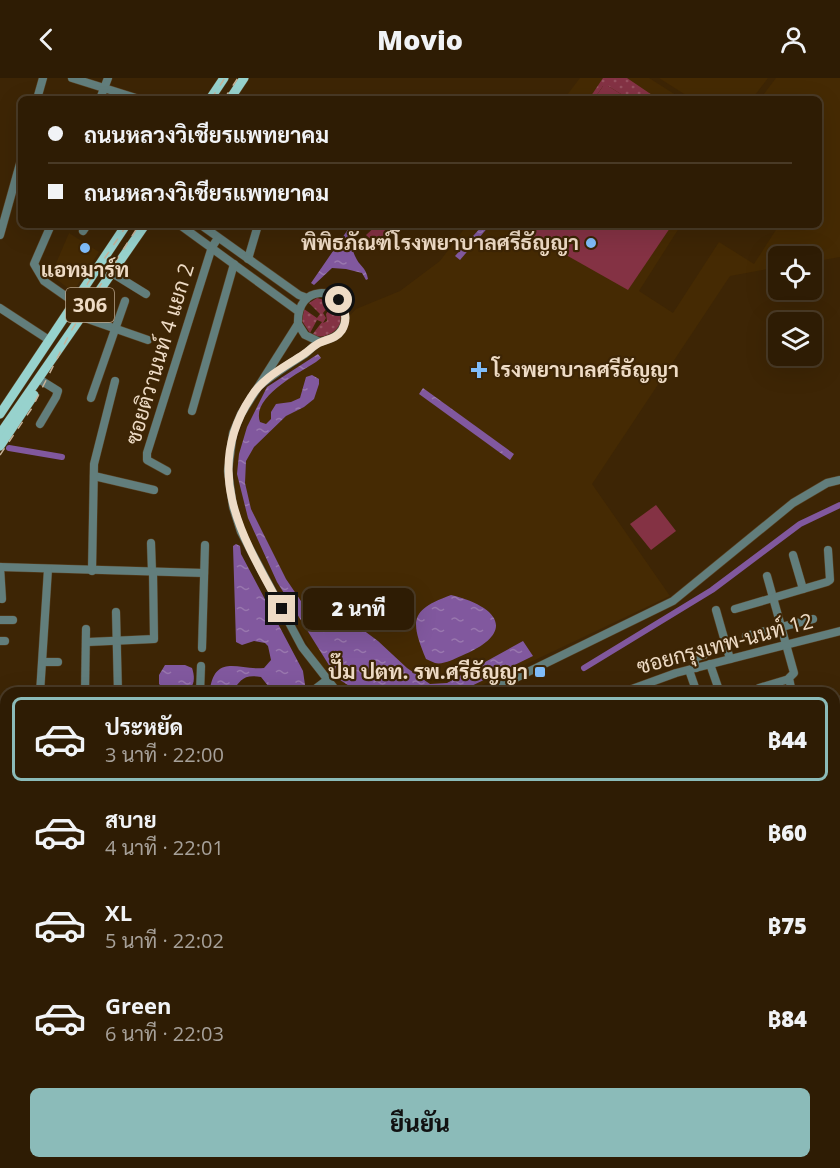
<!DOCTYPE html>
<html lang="th">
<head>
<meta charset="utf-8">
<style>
	:root { --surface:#2e1c04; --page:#36250e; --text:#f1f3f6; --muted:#a7a19a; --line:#493a26; --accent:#8bbbb9 }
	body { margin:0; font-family:"Open Sans",Sarabun,sans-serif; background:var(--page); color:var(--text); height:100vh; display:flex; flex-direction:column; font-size:22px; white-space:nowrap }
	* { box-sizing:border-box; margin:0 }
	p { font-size:20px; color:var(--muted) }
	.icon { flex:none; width:33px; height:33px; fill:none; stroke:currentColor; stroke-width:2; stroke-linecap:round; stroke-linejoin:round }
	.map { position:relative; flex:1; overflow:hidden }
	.side { position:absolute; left:0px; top:609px; width:840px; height:482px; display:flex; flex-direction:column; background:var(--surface); border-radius:18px 18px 0 0; box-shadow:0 6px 24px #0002,0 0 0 2px var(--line) }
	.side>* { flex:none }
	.top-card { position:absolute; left:18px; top:18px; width:804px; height:132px; border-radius:9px; box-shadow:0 6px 24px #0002,0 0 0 2px var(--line); display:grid; align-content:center; height:132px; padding:0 30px; background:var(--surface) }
	.fabs { position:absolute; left:768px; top:168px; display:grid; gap:12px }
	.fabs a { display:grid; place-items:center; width:54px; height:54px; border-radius:9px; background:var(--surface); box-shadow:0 6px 24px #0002,0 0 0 2px var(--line); font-size:30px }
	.end { position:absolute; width:27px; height:27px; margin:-14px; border:8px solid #eedbc5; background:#111; box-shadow:0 0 0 3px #111 }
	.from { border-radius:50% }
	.bubble { position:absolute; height:42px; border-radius:9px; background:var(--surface); box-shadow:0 6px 24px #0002,0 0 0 2px var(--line); font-size:20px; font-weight:800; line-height:42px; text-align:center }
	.top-card b { display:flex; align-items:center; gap:21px; height:57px; font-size:22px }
	.top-card b+b { border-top:2px solid var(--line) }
	.top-card i { width:15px; height:15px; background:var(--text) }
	ul { padding:10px 0 0; list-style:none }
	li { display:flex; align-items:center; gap:18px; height:84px; margin:0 12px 9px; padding:0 18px; border:3px solid transparent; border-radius:9px }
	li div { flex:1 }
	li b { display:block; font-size:22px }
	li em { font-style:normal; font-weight:800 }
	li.selected { border-color:var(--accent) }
	li>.icon { width:54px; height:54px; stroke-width:1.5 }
	.cta { display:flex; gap:12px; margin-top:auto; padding:12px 30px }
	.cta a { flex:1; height:69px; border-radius:9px; background:var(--accent); color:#111; font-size:24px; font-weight:800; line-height:69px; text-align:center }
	header { display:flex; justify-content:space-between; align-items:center; height:78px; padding:0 30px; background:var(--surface); font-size:27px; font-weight:800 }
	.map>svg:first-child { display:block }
	.built { fill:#452a03 }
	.grass { fill:url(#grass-dots) }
	.garden { fill:#843244 }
	.water { fill:url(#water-ripples) }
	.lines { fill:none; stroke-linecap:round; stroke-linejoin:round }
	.canal { stroke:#81589e; stroke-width:6 }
	.minor-casing { stroke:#594224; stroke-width:9 }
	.major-casing { stroke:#594224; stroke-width:10 }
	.minor { stroke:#627e7c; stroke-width:8 }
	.major { stroke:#97d2cd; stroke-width:9 }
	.rail { stroke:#c6b299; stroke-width:1.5; stroke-dasharray:8 8; stroke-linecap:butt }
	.route { stroke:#eedbc5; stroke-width:8 }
	.poi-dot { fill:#80bdfa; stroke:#3d2505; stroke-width:2 }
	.labels { text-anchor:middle; stroke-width:4.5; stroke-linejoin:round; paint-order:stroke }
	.shield { fill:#3d2505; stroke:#b9a48b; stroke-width:1.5 }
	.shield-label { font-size:20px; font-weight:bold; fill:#eedbc5 }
	.poi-label { font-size:21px; font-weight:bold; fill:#eedbc5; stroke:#3d2505; text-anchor:end }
	.street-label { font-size:21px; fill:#eedbc5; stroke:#3d2505 }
</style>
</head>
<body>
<header><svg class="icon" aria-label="back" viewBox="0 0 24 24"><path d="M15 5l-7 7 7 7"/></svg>Movio<svg class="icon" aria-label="person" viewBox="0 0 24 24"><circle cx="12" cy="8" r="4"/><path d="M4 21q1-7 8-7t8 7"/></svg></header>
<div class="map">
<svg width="840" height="1090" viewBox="0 0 840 1090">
	<defs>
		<pattern id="grass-dots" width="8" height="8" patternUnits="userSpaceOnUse" patternTransform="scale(1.5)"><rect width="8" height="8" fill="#843244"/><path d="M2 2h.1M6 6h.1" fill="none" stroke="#964f5e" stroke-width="1.8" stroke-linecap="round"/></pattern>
		<pattern id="water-ripples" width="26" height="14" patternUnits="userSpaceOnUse" patternTransform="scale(1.5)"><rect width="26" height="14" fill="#81589e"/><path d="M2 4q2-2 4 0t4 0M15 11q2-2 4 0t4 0" fill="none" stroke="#9977ae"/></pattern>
	</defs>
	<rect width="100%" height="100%" fill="#3d2505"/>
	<!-- built -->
	<g class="built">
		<path d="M580,0H649L682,21H564Z"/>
		<path d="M659,0H768L752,21H692Z"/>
		<path d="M776,0H840V179L812,184V178H778V189L730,198L592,406L670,518L465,615H343L317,584L244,450L236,424L234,391V373L246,335L265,311L313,275L356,231L400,213L440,183L467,147H681L639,213L673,235L719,164L754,186L779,147H819V21H760Z"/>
		<path d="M69,155L99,174L73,214L51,197Z"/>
	</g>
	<!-- grass -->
	<g class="grass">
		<path d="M603,0H627L658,21H629L608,8H603L594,21H589Z"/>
		<path d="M317,220L332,224L323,235L326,240L323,245L327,243L326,236L334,225L341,235L340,247C332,257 324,261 312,257L322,244L317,242L310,255L302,243L304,231L317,240L320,236L309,225Z"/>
	</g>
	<!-- garden -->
	<g class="garden">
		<path d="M603,8H608L629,21H594Z"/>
		<path d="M377,147H388L391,150L375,166L366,157Z"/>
		<path d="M513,147H672L628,212Z"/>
		<path d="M656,427L676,453L651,472L630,446Z"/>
	</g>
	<!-- water -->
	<g class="water">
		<path d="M351,147H359L351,158C353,164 352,172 355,178C359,188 366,189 368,201L366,202L362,195L346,191L332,190L314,207L311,205Z"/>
		<path d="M483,147H490L460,182L455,178Z"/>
		<path d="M318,276L321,280L316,284C299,295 251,319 260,344L266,346L271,341V334L276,326L291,324L300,320L306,299L312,297L319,301V306L314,321L304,329L286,338L254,369L246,383L245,405L251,431L286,501L305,529L322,540H335L355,546L378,563L407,590L430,606L447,605L523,563L533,578L457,615H360L337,600L277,504L248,440L237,396L239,376L247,349L267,309Z"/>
		<path d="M423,310L514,376L510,382L419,316Z"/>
		<path d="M236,466L240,468L241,476L303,593L305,607L290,615L273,614L261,599C243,596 241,602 231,615H221L210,611C216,575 240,593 264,590L271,582L268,568L265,565L254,563L242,567L236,564L233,468Z"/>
		<path d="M451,517C500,529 517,555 461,578C454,581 443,587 435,585C432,584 429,582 426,581C410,542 410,532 451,517Z"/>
		<path d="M165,587H185L192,590C201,616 175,623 159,606V597Z"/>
	</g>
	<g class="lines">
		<!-- canal -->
		<g class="canal">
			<path d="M9,370L62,379"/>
			<path d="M584,590L712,512L800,446L840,427"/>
		</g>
		<!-- minor casing -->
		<g class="minor-casing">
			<g id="minor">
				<path d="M72,0L139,21"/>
				<path d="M37,21L43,0"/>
				<path d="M100,21L108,0"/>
				<path d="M51,147L34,186L44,203L74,224"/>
				<path d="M180,147L298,233"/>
				<path d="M201,147L299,217L307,220"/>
				<path d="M83,153L87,147"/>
				<path d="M0,157L21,82"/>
				<path d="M248,181L258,147"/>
				<path d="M112,195L146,216"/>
				<path d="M0,230L49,262"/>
				<path d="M82,239L148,262"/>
				<path d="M298,246L305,257L320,264"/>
				<path d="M259,308C274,296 289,286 305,276C310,272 314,267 320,264C326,262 332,261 337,257C343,252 346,244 345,236C342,208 296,205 298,246L241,336L233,355L228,393L233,429L241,454L302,569L338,615"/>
				<path d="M91,320L125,223"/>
				<path d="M192,333L234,186"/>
				<path d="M40,346L56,319L58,313L42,303"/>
				<path d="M167,393L147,382V375L212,169L218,160"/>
				<path d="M94,398L154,412"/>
				<path d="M151,465L152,494"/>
				<path d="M793,477L803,511"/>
				<path d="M0,489L204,495"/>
				<path d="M0,489L2,521"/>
				<path d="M92,493L94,386L115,303"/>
				<path d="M767,498L794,595L789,600L792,615"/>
				<path d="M735,531L827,504L830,502L828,472"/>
				<path d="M716,532L730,581"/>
				<path d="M116,534L118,615"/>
				<path d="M0,542H13"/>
				<path d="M746,558L813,541"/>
				<path d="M0,563H5"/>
				<path d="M88,564L154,561L153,494"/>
				<path d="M202,570L205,467"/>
				<path d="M43,584H58"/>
				<path d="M710,586L720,615"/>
				<path d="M696,590L694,580L704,577"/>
				<path d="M689,592L697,615"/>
				<path d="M759,610L789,601"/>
				<path d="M40,615L48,491"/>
				<path d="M85,615L86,551"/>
				<path d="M200,615L201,588"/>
				<path d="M310,615L327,602"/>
				<path d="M485,615L673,523L793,425L827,405L840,402"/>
				<path d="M621,615L676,595L840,553"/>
				<path d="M834,623L840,622"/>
				<path d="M834,649H836"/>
				<path d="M837,681L840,693"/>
				<path d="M0,797L6,795"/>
				<path d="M834,800L840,834"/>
				<path d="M0,854L6,853"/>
				<path d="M0,924L6,943"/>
				<path d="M834,977L840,1019"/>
				<path d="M53,1084V1090"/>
				<path d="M189,1084L190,1090"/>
				<path d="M572,1084L573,1090"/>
				<path d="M617,1084L618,1090"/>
				<path d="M670,1084L671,1090"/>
				<path d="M717,1084L718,1090"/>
				<path d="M805,1084L806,1090"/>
				<path d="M223,1090L233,1089L239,1084"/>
				<path d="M312,1090V1084"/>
				<path d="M377,1090L380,1087L448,1089L451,1084"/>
				<path d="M732,1090L751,1086"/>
			</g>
		</g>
		<!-- major casing -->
		<g class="major-casing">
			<g id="major">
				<path d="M210,21L224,0"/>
				<path d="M230,21L244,0"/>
				<path d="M0,336L126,147"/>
				<path d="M0,356L145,147"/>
				<path d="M0,368L34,317"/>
				<path d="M0,681L6,687"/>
				<path d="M0,693L6,698"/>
				<path d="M454,1084L461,1090"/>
				<path d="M473,1084L479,1090"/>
			</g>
		</g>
		<!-- minor -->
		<use href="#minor" class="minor"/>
		<!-- major -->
		<use href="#major" class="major"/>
		<!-- rail -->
		<g class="rail">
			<path d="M211,21L225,0"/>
			<path d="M224,21L238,0"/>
			<path d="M73,236L88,205L127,147"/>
			<path d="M0,377L32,330L71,253L139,147"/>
			<path d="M0,680L6,687"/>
			<path d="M457,1084L463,1090"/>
		</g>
	</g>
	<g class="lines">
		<!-- route -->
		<path class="route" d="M282,531C244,462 201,395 251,319C263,299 285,289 304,276C309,273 313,268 319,265C327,261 336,261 342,252C348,242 345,231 339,222"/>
	</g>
	<!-- markers -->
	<g class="poi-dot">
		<circle cx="591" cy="165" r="6"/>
		<circle cx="85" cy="170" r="6"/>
		<path d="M476 283h6v6h6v6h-6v6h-6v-6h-6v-6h6z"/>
		<rect x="534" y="588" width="12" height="12" rx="3"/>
	</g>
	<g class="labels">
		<!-- shield labels -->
		<rect class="shield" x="66" y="210" width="48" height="34" rx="4.5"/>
		<g class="shield-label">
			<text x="90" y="234">306</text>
		</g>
		<!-- poi labels -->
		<g class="poi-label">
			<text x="579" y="172">พิพิธภัณฑ์โรงพยาบาลศรีธัญญา</text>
			<text x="85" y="199" text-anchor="middle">แอทมาร์ท</text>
			<text x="492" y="299" text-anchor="start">โรงพยาบาลศรีธัญญา</text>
			<text x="528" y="601">ปั๊ม ปตท. รพ.ศรีธัญญา</text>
		</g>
		<!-- street labels -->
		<g class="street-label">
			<text transform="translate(160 276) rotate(-73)" y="7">ซอยติวานนท์ 4 แยก 2</text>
			<text transform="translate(725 566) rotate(-15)" y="7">ซอยกรุงเทพ-นนท์ 12</text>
		</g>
	</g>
</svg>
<div class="fabs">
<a><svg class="icon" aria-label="locate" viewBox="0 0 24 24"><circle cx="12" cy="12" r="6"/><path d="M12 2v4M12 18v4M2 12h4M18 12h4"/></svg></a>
<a><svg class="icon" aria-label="layers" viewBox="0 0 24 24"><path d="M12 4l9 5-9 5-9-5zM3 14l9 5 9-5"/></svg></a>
</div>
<i class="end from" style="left:339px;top:222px"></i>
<i class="end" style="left:282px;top:531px"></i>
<div class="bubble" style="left:303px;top:510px;width:111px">2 นาที</div>
<div class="top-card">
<b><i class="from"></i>ถนนหลวงวิเชียรแพทยาคม</b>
<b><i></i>ถนนหลวงวิเชียรแพทยาคม</b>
</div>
<section class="side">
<ul>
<li class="selected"><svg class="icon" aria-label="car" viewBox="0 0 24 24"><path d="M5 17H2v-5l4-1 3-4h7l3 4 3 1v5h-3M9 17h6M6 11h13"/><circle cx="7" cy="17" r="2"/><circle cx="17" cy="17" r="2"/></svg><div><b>ประหยัด</b><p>3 นาที · 22:00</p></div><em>฿44</em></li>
<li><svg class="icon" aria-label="car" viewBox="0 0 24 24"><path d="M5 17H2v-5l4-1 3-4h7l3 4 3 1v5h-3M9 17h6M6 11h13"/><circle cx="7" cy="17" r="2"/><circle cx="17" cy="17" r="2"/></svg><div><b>สบาย</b><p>4 นาที · 22:01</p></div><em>฿60</em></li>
<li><svg class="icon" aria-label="car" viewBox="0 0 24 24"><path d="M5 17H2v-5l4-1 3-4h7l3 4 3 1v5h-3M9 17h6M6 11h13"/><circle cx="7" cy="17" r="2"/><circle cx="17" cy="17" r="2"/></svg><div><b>XL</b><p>5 นาที · 22:02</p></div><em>฿75</em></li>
<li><svg class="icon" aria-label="car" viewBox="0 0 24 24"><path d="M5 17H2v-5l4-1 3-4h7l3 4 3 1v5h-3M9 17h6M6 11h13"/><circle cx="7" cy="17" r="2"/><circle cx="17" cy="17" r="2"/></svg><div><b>Green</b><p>6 นาที · 22:03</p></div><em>฿84</em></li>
</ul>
<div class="cta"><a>ยืนยัน</a></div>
</section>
</div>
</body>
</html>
